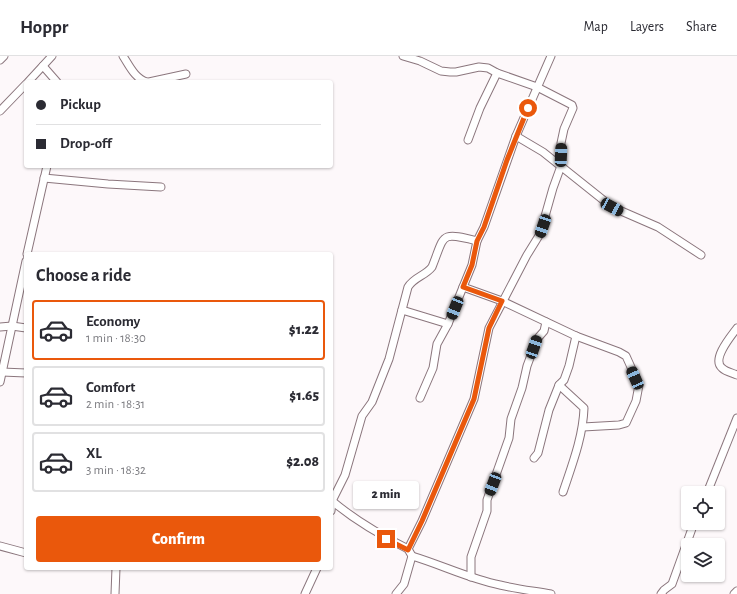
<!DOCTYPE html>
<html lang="en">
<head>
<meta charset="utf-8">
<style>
	:root { --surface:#fff; --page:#f7f7f7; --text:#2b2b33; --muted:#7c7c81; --line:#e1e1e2; --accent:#ea580c }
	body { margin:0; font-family:"Alegreya Sans",sans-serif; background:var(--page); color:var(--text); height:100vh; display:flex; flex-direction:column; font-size:15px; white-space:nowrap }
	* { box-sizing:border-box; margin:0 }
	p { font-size:13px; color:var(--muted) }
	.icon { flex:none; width:22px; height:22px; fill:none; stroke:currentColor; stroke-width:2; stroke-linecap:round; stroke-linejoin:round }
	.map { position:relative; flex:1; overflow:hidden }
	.sheet { position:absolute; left:24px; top:196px; width:309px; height:318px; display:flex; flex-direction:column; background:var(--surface); border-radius:4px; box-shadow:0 1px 3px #0004 }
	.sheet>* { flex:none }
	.hud { position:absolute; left:24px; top:24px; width:309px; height:88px; border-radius:4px; box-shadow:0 1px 3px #0004; display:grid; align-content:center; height:88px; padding:0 12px; background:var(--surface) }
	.fabs { position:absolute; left:681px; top:430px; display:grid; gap:8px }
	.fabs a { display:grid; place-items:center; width:44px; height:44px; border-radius:4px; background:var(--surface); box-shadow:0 1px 3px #0004; font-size:20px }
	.end { position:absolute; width:18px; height:18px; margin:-9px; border:5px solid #ea580c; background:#fff; box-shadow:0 0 0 2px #fff }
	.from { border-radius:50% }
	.bubble { position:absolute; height:28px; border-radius:4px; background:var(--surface); box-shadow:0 1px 3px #0004; font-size:13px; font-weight:800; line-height:28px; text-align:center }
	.car { position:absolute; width:12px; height:24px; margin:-12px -6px; border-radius:5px; box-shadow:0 0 3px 1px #0007; background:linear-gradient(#222 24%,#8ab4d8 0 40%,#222 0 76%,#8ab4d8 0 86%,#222 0) }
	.hud b { display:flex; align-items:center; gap:14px; height:38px; font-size:15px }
	.hud b+b { border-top:1px solid var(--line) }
	.hud i { width:10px; height:10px; background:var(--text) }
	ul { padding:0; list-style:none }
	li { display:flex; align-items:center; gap:12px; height:60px; margin:0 8px 6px; padding:0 4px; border:2px solid var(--line); border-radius:4px }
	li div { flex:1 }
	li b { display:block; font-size:15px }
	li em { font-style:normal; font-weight:800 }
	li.active { border-color:var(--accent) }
	li>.icon { width:36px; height:36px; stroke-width:1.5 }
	h2 { padding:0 12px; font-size:18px; line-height:48px }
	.cta { display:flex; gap:8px; margin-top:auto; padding:8px 12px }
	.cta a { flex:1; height:46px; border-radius:4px; background:var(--accent); color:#fff; font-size:16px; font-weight:800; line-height:46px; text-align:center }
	header { display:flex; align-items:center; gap:24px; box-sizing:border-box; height:56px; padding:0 20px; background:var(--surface); border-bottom:1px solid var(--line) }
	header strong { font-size:19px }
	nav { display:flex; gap:22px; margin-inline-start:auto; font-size:14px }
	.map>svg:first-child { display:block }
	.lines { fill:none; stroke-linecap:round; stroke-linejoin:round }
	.minor-casing { stroke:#8b767d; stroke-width:9 }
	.minor { stroke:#fff; stroke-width:7 }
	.route { stroke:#ea580c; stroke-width:5 }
</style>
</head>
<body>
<header>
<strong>Hoppr</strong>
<nav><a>Map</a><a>Layers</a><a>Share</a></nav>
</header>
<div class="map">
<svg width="737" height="538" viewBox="0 0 737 538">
	<rect width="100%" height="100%" fill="#fdf8fa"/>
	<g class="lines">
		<!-- minor casing -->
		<g class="minor-casing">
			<g id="minor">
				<path d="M123,0C129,9 135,23 147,26"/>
				<path d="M0,4L4,0"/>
				<path d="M43,10L57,26"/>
				<path d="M28,26L52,0"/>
				<path d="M149,26L186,18"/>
				<path d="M0,55L26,28"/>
				<path d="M516,80L543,96L612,151L658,171L701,199"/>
				<path d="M468,84L480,52L497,17"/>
				<path d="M44,122L108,128L161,131"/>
				<path d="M27,198L47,110"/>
				<path d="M463,231L502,245L576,280L619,296L626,300L639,329L636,345L626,367L619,369L583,371"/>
				<path d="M402,254L448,268"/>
				<path d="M0,271L12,270L26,272"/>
				<path d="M737,272C732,279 711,303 722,312C726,316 733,317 737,319"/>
				<path d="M2,316L26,317"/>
				<path d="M0,326L26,205"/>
				<path d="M559,329L584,352C583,381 572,409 563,436"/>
				<path d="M420,342L433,312L437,288L448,268L463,231L472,209L477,185L484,171L516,80L551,0"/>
				<path d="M534,402L538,397L549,354L559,329L564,324L569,310L576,280"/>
				<path d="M707,437L737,362"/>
				<path d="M332,445C356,465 380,479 408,493"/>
				<path d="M331,455L332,445L345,419L362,360L372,346L389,303L408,231C414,221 425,220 432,211C445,179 439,175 477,185"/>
				<path d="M0,490L26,497"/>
				<path d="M412,500C442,509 470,523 500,529C517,533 534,535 551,538"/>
				<path d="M471,521V501L487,455V444L509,382L511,363L522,332L527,310L537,283L544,275L546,266"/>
				<path d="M115,538L116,512"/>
				<path d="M305,538L317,512"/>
				<path d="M396,538L404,528L412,500L408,493L422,465L474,343L489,272L527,199L540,178L553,132L561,110V87L564,73L573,52L572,49L537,31L497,17L488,12L479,11L456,16H450L441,15L420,5L403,0"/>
				<path d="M661,538L664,534L672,528L694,467"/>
				<path d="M734,538L737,535"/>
			</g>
		</g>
		<!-- minor -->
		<use href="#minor" class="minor"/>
	</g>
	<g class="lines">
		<!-- route -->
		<path class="route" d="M386,483L408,494L422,465L474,343L489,272L502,245L463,231L472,209L477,185L484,171L507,104L528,52"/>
	</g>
</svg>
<div class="fabs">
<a><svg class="icon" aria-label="locate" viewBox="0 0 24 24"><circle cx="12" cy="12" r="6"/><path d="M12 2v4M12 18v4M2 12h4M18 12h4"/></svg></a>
<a><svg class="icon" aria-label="layers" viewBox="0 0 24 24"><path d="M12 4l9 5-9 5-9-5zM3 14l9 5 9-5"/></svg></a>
</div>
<i class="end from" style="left:528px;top:52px"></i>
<i class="end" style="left:386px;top:483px"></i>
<div class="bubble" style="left:353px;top:425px;width:66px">2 min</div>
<i class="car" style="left:561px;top:99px;rotate:2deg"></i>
<i class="car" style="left:612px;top:151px;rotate:118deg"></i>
<i class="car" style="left:543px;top:170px;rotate:199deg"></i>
<i class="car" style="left:455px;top:252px;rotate:202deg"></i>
<i class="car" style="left:534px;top:291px;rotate:19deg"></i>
<i class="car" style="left:635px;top:322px;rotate:336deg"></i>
<i class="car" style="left:493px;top:428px;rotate:201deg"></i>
<div class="hud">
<b><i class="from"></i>Pickup</b>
<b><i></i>Drop-off</b>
</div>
<section class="sheet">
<h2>Choose a ride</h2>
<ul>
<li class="active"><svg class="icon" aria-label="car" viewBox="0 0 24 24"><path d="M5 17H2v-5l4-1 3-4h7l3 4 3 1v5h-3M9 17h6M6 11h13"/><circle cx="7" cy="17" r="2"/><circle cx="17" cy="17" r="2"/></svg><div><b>Economy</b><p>1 min · 18:30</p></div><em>$1.22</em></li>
<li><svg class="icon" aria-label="car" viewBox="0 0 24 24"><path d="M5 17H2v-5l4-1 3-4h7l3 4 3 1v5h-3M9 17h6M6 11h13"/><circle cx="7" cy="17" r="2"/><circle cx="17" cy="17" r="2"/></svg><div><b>Comfort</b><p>2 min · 18:31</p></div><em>$1.65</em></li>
<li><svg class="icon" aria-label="car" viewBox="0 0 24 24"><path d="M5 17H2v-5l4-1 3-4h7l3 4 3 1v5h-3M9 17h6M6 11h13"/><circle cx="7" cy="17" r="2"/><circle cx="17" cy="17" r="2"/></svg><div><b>XL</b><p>3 min · 18:32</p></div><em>$2.08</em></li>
</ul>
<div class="cta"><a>Confirm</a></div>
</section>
</div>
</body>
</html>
